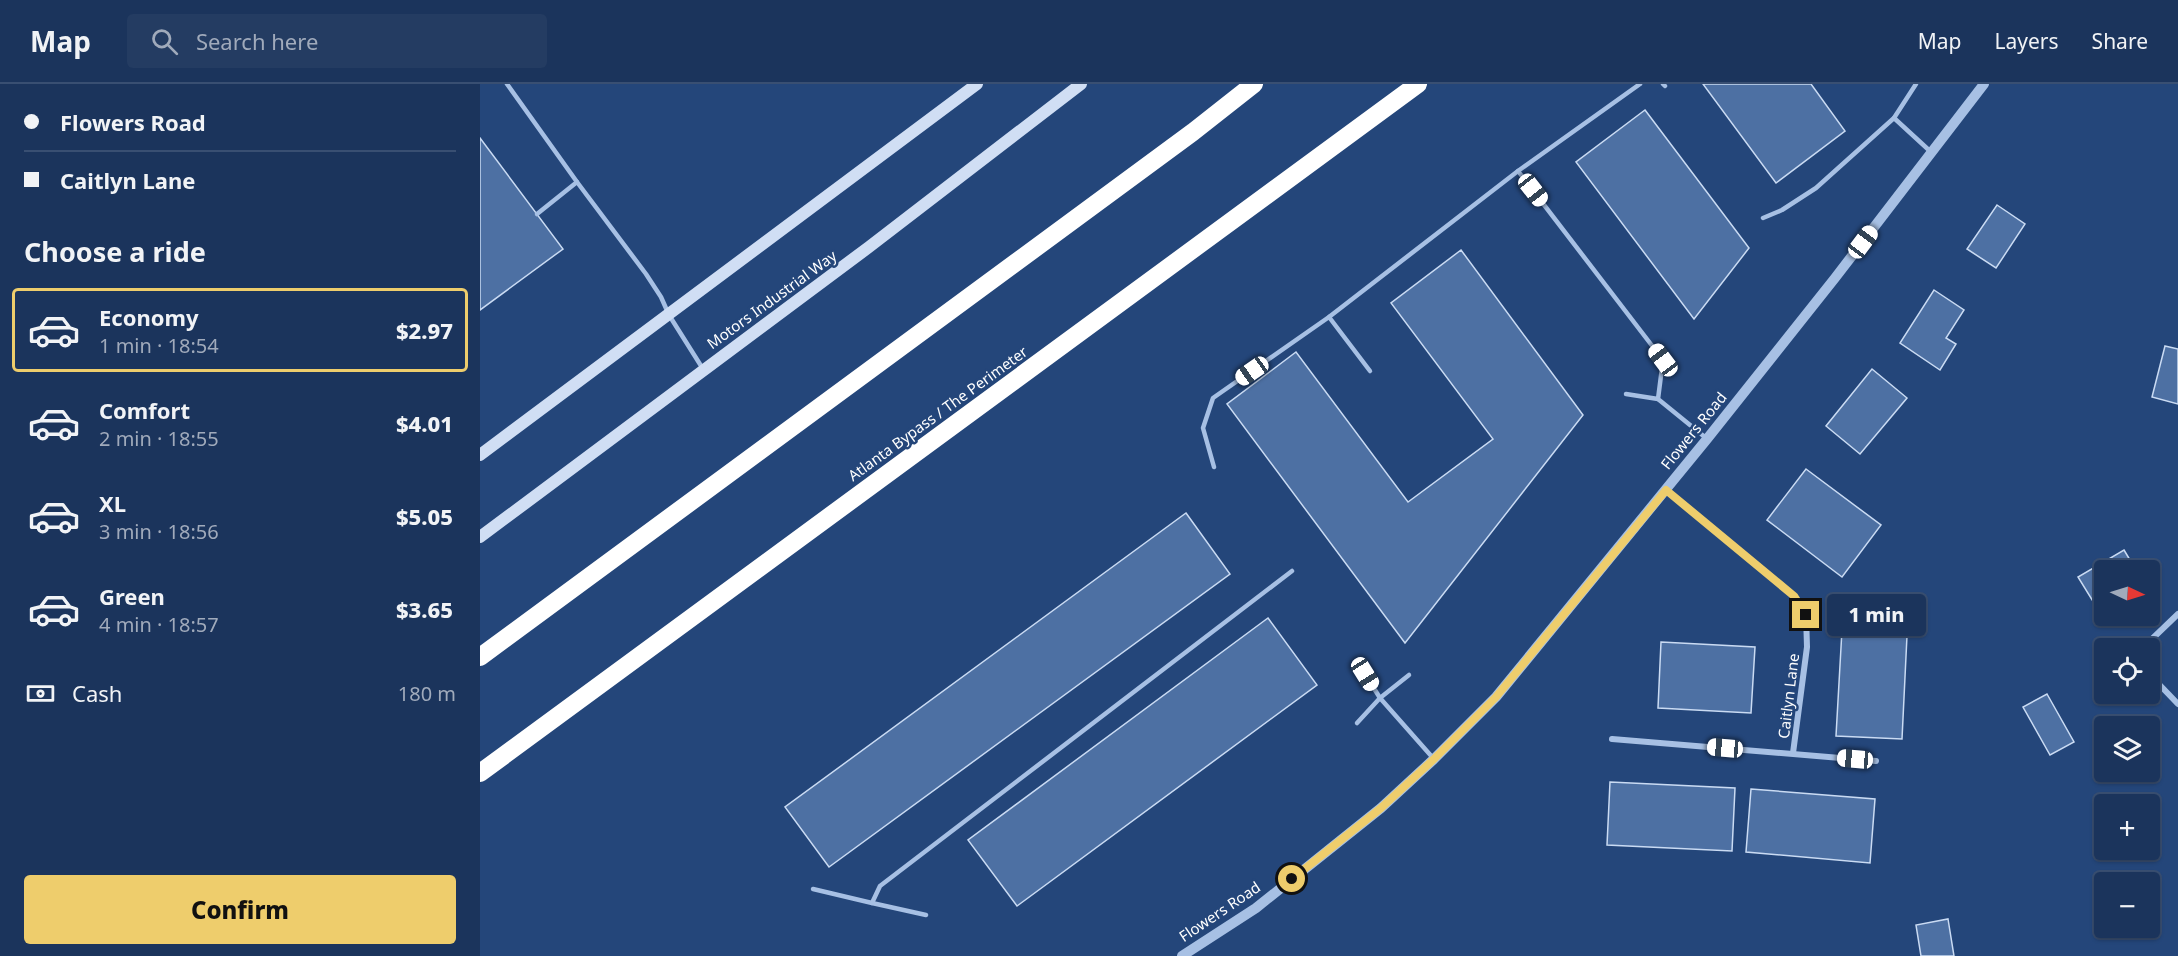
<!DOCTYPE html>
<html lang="en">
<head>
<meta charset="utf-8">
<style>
	:root { --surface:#1b345c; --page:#243c62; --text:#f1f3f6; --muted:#a0aabb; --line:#394f72; --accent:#eecd6c }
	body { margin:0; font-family:"Noto Sans",sans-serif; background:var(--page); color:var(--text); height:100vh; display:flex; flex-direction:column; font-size:22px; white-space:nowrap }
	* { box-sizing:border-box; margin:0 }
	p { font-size:20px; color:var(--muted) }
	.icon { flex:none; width:33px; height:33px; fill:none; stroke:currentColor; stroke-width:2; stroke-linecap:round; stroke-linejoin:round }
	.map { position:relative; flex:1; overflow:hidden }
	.drawer { display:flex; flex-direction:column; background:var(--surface); width:480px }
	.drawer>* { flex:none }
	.banner { display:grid; align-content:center; height:132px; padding:0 24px; background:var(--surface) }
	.needle { width:39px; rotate:94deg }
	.fabs { position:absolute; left:1614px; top:476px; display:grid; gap:12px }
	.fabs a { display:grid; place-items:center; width:66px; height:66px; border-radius:6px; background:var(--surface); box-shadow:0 2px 4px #0004,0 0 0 2px var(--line); font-size:30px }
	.end { position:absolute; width:27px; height:27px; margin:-14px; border:8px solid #eecd6c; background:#111; box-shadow:0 0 0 3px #111 }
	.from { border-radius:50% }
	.bubble { position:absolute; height:42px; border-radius:6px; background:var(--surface); box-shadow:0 2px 4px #0004,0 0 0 2px var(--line); font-size:20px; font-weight:800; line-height:42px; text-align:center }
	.car { position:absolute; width:18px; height:36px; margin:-18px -9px; border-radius:8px; box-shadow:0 0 4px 2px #0007; background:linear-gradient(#fff 24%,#345 0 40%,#fff 0 76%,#345 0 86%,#fff 0) }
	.banner b { display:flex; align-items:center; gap:21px; height:57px; font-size:22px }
	.banner b+b { border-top:2px solid var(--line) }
	.banner i { width:15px; height:15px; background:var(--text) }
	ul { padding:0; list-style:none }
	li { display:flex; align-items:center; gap:18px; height:84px; margin:0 12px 9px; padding:0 12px; border:3px solid transparent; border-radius:6px }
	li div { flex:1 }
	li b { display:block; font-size:22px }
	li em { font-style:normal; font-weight:800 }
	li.current { border-color:var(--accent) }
	li>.icon { width:54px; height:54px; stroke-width:1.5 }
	h2 { padding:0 24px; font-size:27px; line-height:72px }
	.pay { display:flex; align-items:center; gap:15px; height:66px; padding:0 24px; font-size:22px }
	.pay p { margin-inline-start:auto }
	.button { display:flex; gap:12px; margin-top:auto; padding:12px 24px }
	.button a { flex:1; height:69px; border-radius:6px; background:var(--accent); color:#111; font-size:24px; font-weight:800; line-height:69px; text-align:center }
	header { display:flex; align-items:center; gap:36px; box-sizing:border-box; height:84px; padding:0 30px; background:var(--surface); border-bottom:2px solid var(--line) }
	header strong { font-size:28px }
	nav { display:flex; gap:33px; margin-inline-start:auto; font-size:21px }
	.search { width:420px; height:54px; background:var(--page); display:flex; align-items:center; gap:15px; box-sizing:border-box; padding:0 21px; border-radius:6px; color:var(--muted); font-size:22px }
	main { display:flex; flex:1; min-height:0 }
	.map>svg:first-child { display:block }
	.building { fill:#4d70a3; stroke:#cadbf3; stroke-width:1.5 }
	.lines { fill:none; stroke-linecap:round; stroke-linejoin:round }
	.service { stroke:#a7c0e4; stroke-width:4.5 }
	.minor { stroke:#a7c0e4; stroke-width:6 }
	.tertiary { stroke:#a7c0e4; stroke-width:10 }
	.secondary { stroke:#d0def4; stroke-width:12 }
	.motorway { stroke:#fff; stroke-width:18 }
	.route { stroke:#eecd6c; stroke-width:8 }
	.labels { text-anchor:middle; stroke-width:5; stroke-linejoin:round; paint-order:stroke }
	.street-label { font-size:15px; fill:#fff; stroke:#24467a }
</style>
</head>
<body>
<header>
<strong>Map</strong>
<div class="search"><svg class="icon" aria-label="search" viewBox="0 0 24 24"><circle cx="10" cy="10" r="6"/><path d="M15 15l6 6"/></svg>Search here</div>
<nav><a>Map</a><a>Layers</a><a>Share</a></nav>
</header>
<main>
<section class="drawer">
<div class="banner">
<b><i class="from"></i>Flowers Road</b>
<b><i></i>Caitlyn Lane</b>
</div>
<h2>Choose a ride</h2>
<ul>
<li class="current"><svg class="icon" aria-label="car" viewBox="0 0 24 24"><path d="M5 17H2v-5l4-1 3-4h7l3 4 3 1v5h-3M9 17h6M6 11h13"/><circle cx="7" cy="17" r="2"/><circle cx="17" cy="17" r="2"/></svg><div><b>Economy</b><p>1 min · 18:54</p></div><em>$2.97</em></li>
<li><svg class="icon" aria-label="car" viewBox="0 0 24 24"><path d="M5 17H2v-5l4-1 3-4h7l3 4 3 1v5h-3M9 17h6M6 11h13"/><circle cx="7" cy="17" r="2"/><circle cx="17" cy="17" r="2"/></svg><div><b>Comfort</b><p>2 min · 18:55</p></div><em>$4.01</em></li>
<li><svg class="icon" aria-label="car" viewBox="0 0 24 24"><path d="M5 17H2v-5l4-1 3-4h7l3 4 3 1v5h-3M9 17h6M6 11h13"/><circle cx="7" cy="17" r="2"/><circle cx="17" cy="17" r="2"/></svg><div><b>XL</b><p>3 min · 18:56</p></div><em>$5.05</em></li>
<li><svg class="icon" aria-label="car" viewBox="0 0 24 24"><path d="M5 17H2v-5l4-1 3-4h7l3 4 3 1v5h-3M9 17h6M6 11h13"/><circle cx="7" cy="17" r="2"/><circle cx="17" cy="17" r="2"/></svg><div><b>Green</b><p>4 min · 18:57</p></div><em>$3.65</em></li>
</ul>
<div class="pay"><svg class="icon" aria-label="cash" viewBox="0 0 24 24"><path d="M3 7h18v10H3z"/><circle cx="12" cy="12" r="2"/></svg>Cash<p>180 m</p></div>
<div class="button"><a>Confirm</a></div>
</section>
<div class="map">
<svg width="1698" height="872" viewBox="0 0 1698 872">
	<rect width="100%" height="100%" fill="#24467a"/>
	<!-- building -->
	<g class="building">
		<path d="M1223,0H1331L1365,47L1296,99Z"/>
		<path d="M1165,26L1269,164L1214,235L1096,78Z"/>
		<path d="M0,54L83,165L0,226Z"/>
		<path d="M1517,121L1545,140L1516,184L1487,165Z"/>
		<path d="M981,166L1103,331L925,559L747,320L816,268L928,418L1013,355L911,219Z"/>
		<path d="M1454,206L1484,226L1466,254L1476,260L1460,286L1420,259Z"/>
		<path d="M1685,262L1698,265V320L1672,313Z"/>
		<path d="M1392,285L1427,314L1380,370L1346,342Z"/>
		<path d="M1326,385L1401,441L1362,493L1287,436Z"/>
		<path d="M706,429L750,490L349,783L305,723Z"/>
		<path d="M1644,466L1656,486H1624V513L1614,519L1598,493Z"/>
		<path d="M1363,528L1428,531L1422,655L1356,652Z"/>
		<path d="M788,534L837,601L537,822L488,756Z"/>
		<path d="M1181,558L1275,563L1271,629L1178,624Z"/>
		<path d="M1567,610L1594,658L1570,671L1543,623Z"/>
		<path d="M1130,698L1255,704L1252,767L1127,761Z"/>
		<path d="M1271,705L1395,715L1390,779L1266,768Z"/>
		<path d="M1468,835L1474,872H1441L1436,841Z"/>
	</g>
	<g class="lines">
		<!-- service -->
		<g class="service">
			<path d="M27,0L97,98L166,190L181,213L189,231L223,285"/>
			<path d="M1183,0L1185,2"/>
			<path d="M1414,34L1451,68"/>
			<path d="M1038,87L1183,276L1178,315L1226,354"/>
			<path d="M57,130L97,98"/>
			<path d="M1283,134L1302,126L1336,104L1414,34L1436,0"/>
			<path d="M849,233L890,287"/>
			<path d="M1146,310L1178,315"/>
			<path d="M734,383L723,344L733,314L849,233L1038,87L1160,0"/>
			<path d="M885,590L900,614L953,674"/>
			<path d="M877,639L900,614L929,591"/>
			<path d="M333,805L392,819"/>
			<path d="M446,831L392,819L400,802L812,487"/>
		</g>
		<!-- minor -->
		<g class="minor">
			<path d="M1186,406L1314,512L1326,531L1327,563L1313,669"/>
			<path d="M1670,570L1673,554L1698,530"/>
			<path d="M1670,577L1673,594L1698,620"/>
			<path d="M1132,655L1396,677"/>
		</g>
		<!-- tertiary -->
		<path class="tertiary" d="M702,872L776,824L901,724L954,675L1016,613L1227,355L1355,194L1504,0"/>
		<!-- secondary -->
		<g class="secondary">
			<path d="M0,371L497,0"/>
			<path d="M0,453L389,163L601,0"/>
		</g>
		<!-- motorway -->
		<g class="motorway">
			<path d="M0,573L713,48L774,0"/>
			<path d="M0,689L938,0"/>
		</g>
	</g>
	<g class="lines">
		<!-- route -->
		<path class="route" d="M812,795L901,724L954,675L1016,613L1186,406L1314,512L1326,531"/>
	</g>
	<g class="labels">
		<!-- street labels -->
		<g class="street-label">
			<text transform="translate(292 216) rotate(-36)" y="5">Motors Industrial Way</text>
			<text transform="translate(458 330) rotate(-36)" y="5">Atlanta Bypass / The Perimeter</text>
			<text transform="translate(1214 347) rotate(-51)" y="5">Flowers Road</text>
			<text transform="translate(1309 612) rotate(-83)" y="5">Caitlyn Lane</text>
			<text transform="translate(740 828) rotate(-34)" y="5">Flowers Road</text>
		</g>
	</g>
</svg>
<div class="fabs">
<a><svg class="needle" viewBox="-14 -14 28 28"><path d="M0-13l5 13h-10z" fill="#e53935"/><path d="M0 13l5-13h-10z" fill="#a0aabb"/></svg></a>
<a><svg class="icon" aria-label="locate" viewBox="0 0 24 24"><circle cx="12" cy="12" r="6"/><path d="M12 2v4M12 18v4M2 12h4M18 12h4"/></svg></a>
<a><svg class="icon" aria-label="layers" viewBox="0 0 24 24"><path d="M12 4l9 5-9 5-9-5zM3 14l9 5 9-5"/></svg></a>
<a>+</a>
<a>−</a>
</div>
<i class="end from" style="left:812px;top:795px"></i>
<i class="end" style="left:1326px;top:531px"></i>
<div class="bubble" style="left:1347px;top:510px;width:99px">1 min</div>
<i class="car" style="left:1053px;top:106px;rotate:142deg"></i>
<i class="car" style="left:1383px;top:158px;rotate:37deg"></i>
<i class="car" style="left:1183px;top:276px;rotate:323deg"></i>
<i class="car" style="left:772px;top:287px;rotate:235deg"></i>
<i class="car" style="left:885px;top:590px;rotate:148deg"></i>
<i class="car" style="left:1245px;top:664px;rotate:275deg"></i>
<i class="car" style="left:1375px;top:675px;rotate:275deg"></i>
</div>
</main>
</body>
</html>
